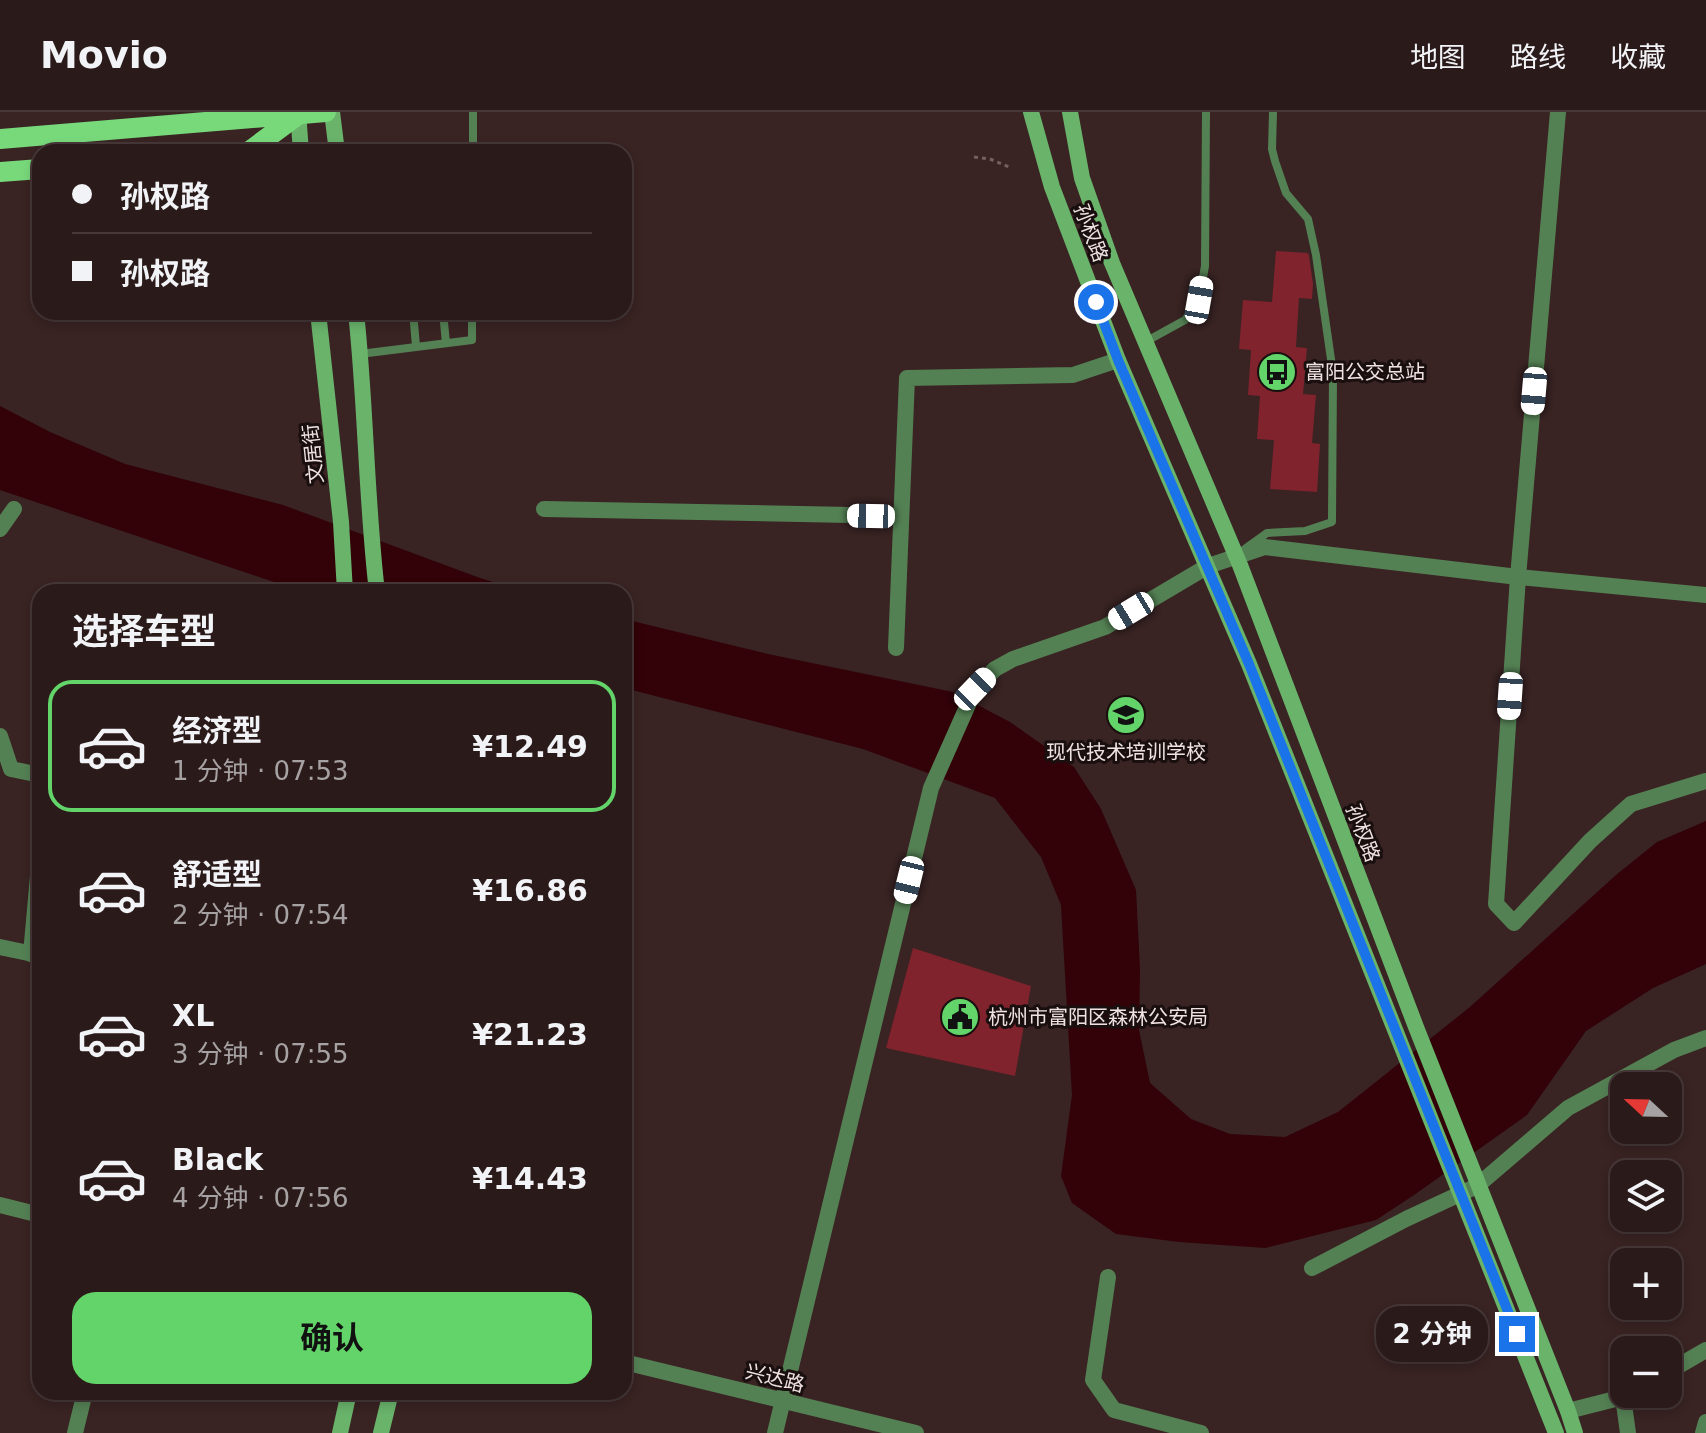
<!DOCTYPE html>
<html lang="zh">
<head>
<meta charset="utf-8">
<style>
	:root { --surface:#2b1a1a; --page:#372727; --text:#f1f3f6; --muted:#a6a1a2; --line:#473839; --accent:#63d469 }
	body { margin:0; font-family:"DejaVu Sans","Noto Sans SC",sans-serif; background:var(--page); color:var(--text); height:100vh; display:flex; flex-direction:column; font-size:30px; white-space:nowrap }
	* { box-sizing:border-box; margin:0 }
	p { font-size:26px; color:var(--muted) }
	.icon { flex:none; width:44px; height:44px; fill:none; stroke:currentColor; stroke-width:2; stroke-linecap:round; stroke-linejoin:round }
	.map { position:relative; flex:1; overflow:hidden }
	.drawer { position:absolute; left:32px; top:472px; width:600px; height:816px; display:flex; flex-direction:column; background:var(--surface); border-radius:24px; box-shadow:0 4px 12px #0003,0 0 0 2px var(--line) }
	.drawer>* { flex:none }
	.top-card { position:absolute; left:32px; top:32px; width:600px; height:176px; border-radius:24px; box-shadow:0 4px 12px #0003,0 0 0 2px var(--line); display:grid; align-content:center; height:176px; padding:0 40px; background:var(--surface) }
	.needle { width:52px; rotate:292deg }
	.fabs { position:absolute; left:1610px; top:960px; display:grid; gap:16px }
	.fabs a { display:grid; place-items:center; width:72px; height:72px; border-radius:16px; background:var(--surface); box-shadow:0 4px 12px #0003,0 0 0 2px var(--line); font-size:40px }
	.end { position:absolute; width:36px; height:36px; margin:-18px; border:10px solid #1a73e8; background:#fff; box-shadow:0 0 0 4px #fff }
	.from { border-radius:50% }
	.bubble { position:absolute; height:56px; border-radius:24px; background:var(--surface); box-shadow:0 4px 12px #0003,0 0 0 2px var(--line); font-size:26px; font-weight:700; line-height:56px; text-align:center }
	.car { position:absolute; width:24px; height:48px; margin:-24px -12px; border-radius:10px; box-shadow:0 0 6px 2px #0007; background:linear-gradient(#fff 24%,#345 0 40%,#fff 0 76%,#345 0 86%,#fff 0) }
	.top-card b { display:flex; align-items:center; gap:28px; height:76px; font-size:30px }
	.top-card b+b { border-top:2px solid var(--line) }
	.top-card i { width:20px; height:20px; background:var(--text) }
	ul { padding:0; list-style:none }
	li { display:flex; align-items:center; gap:24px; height:132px; margin:0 16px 12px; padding:0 24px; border:4px solid transparent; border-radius:24px }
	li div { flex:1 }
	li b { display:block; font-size:30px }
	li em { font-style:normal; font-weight:700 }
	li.on { border-color:var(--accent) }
	li>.icon { width:72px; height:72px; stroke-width:1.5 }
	h2 { padding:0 40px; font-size:36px; line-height:96px }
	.button { display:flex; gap:16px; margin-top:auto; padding:16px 40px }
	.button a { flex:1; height:92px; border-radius:24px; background:var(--accent); color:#111; font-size:32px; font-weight:700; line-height:92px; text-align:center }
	header { display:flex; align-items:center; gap:48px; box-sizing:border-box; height:112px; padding:0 40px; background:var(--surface); border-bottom:2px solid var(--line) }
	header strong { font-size:38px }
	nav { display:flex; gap:44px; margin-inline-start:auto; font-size:28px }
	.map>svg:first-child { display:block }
	.water { fill:#320208 }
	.building { fill:#80232d }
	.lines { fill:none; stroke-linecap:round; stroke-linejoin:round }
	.path { stroke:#746060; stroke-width:3; stroke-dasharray:4 4; stroke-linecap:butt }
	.service { stroke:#548154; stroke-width:8 }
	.minor { stroke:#548154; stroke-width:16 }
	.tertiary { stroke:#548154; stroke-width:16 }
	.secondary { stroke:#69b36b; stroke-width:16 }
	.primary { stroke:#78d97b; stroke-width:20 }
	.route { stroke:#1a73e8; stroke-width:10 }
	.labels { text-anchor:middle; stroke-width:6; stroke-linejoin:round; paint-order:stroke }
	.street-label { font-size:20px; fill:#f1e2e2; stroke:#190f0f }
	.poi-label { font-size:20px; fill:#f1e2e2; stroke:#190f0f; text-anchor:start }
</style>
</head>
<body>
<header>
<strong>Movio</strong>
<nav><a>地图</a><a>路线</a><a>收藏</a></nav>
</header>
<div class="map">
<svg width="1706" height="1321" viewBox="0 0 1706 1321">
	<rect width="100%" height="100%" fill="#392323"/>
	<!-- water -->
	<g class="water">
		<path d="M0,294L50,320L125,352L283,393L480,466L525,480H304L0,378Z"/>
		<path d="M624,507L768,542L953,580L1010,610L1074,655L1101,697L1136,778L1140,857L1139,918L1150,971L1191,1007L1230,1022L1285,1025L1338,1000L1470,895L1616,763L1657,730L1706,709V852L1653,876L1586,919L1527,1003L1414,1083L1376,1108L1265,1136L1179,1130L1116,1122L1072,1091L1061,1064L1072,983L1061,793L1041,745L995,686L863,637L624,576Z"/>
	</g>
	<!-- building -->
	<g class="building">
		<path d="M1276,139L1308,141L1309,144L1313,172L1312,187L1299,186L1296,235L1307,236L1303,282L1316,283L1312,331L1320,332L1317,380L1270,377L1274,328L1257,327L1260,284L1248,283L1251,238L1239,237L1243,188L1272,190Z"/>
		<path d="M913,836L1031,874L1015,964L886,936Z"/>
	</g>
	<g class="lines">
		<!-- path -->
		<path class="path" d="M974,45L990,47L1009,55"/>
		<!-- service -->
		<g class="service">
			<path d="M473,40V0"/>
			<path d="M413,200L416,234"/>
			<path d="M443,200L446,231"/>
			<path d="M1145,230L1185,208L1199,188L1205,154L1206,0"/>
			<path d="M360,242L472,228V200"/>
			<path d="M1246,436L1267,421L1305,419L1332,410L1333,261L1316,143L1308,107L1286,81L1275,49L1272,37L1273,0"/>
		</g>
		<!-- minor -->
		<g class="minor">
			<path d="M1558,0L1518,465L1496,792L1514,811L1590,729L1631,692L1706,669"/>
			<path d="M544,397L901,404"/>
			<path d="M0,417L14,397"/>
			<path d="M896,536L907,266L1073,263L1118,248"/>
			<path d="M0,624L11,657L40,663"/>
			<path d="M0,835L38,843"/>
			<path d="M31,842L40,742"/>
			<path d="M1312,1156L1406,1107L1477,1074L1568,996L1674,938L1706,926"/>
			<path d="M1108,1165L1093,1268L1114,1298L1201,1321"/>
			<path d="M1668,1260L1706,1238"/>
			<path d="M1568,1299L1623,1285L1628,1321"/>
			<path d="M75,1321L85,1280"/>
			<path d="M775,1321L931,676L975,577L995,557L1013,547L1105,515L1208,454L1265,435L1518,465L1706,483"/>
			<path d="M1703,1321L1706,1310"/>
		</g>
		<!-- tertiary -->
		<g class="tertiary">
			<path d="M0,1093L40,1103"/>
			<path d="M624,1250L916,1321"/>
		</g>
		<!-- secondary -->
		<g class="secondary">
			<path d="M298,0L301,40"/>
			<path d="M332,0L337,40"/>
			<path d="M1031,0L1052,75L1118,248L1249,552L1556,1321"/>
			<path d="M1070,0L1082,66L1112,151L1240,453L1416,915L1568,1299L1575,1321"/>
			<path d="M318,200L341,410L345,480"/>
			<path d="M356,200C366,293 366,387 377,480"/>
			<path d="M340,1321L349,1280"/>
			<path d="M381,1321L391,1280"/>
		</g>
		<!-- primary -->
		<g class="primary">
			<path d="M0,27L326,0"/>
			<path d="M248,40L298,3"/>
			<path d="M0,60L40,57"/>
		</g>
	</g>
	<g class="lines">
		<!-- route -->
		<path class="route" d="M1096,190L1118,248L1249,552L1517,1222"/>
	</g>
	<!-- icons -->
	<defs>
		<g id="bus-disc" transform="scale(2)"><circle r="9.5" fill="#63d469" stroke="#190f0f"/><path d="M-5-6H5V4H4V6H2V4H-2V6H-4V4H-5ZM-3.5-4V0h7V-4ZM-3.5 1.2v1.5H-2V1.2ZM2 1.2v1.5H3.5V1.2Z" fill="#111"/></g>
		<g id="school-disc" transform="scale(2)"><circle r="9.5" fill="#63d469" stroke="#190f0f"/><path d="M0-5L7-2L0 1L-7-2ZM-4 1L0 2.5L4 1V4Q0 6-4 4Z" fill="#111"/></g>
		<g id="civic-disc" transform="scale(2)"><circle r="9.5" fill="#63d469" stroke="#190f0f"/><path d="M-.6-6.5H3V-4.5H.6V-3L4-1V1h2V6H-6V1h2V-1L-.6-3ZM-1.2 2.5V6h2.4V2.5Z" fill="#111"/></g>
	</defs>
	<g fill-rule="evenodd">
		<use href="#bus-disc" x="1277" y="260"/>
		<use href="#school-disc" x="1126" y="603"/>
		<use href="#civic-disc" x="960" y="905"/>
	</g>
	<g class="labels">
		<!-- street labels -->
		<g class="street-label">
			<text transform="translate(1091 121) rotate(69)" y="7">孙权路</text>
			<text transform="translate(313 342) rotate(-96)" y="7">文居街</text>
			<text transform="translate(1363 721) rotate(69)" y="7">孙权路</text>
			<text transform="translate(775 1266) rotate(14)" y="7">兴达路</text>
		</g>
		<!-- poi labels -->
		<g class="poi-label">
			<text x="1305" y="267">富阳公交总站</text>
			<text x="1126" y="647" text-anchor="middle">现代技术培训学校</text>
			<text x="988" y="912">杭州市富阳区森林公安局</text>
		</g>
	</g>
</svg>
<div class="fabs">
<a><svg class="needle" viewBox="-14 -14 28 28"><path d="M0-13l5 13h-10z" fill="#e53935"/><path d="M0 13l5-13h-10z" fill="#a6a1a2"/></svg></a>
<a><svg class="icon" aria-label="layers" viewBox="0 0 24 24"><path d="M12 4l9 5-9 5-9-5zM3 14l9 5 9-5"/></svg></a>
<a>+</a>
<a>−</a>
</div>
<i class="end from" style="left:1096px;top:190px"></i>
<i class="end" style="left:1517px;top:1222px"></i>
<div class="bubble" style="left:1376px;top:1194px;width:112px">2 分钟</div>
<i class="car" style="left:1199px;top:188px;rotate:10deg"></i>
<i class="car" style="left:1534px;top:279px;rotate:185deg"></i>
<i class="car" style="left:871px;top:404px;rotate:271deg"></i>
<i class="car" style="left:1131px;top:499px;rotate:239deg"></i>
<i class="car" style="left:975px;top:577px;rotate:44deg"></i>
<i class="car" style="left:1510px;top:584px;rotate:184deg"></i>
<i class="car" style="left:909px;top:768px;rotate:194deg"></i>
<div class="top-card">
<b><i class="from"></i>孙权路</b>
<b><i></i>孙权路</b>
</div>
<section class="drawer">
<h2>选择车型</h2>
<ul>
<li class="on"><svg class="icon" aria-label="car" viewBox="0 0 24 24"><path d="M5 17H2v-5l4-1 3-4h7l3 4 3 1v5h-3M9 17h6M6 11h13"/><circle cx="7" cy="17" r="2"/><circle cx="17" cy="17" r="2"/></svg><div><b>经济型</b><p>1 分钟 · 07:53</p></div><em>¥12.49</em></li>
<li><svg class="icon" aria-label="car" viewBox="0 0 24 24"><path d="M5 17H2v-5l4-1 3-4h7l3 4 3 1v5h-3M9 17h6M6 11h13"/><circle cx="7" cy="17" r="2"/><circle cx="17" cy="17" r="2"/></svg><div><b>舒适型</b><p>2 分钟 · 07:54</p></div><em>¥16.86</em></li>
<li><svg class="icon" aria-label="car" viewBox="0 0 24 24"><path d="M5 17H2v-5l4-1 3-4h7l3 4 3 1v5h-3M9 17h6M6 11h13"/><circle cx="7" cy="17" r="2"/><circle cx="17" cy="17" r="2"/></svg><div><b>XL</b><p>3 分钟 · 07:55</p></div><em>¥21.23</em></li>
<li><svg class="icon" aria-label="car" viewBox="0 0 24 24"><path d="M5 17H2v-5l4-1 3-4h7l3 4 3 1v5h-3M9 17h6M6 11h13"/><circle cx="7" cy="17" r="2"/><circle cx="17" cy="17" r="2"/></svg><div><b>Black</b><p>4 分钟 · 07:56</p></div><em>¥14.43</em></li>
</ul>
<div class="button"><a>确认</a></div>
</section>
</div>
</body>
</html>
